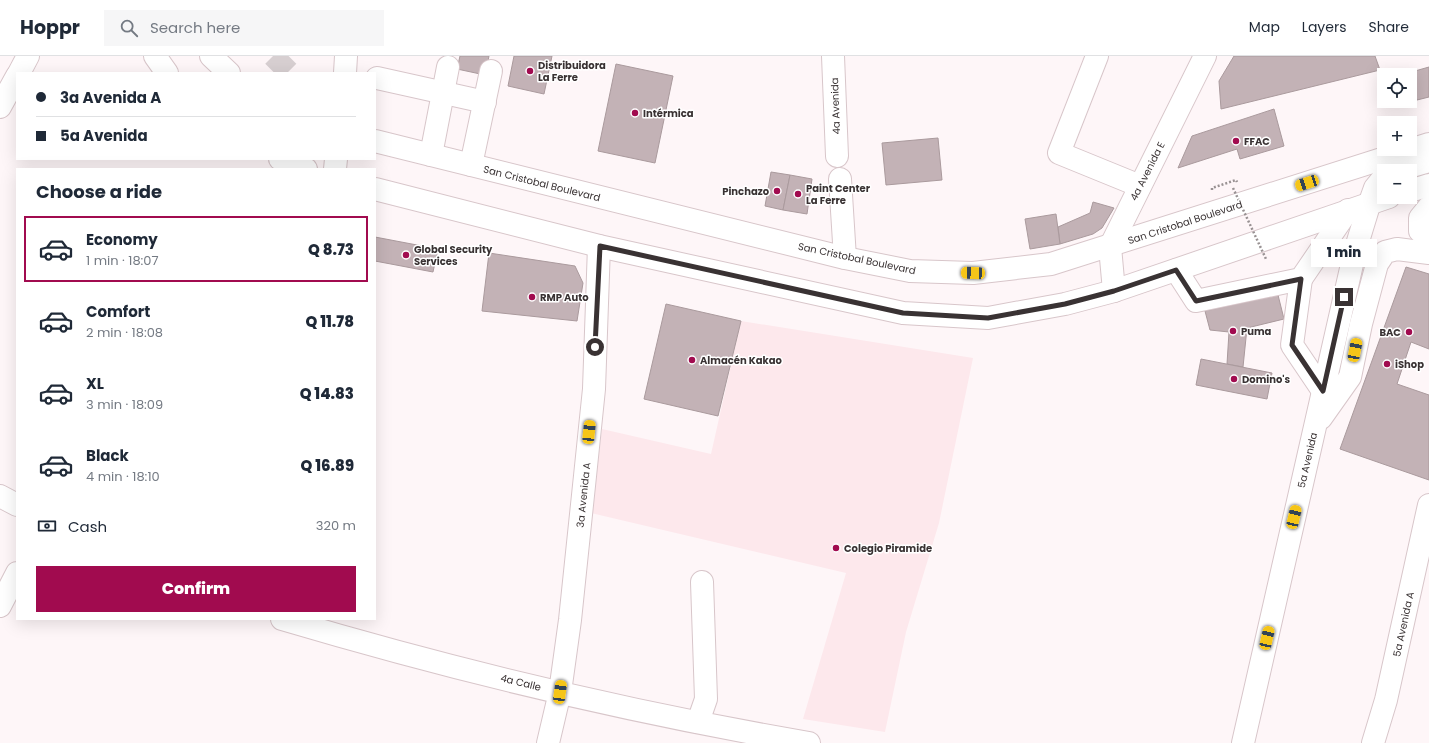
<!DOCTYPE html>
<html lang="en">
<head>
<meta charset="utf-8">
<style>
	:root { --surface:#fff; --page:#f6f6f7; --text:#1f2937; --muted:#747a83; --line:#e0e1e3; --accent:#a10b4f }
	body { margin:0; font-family:Poppins,sans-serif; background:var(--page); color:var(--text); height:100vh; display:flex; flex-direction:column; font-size:15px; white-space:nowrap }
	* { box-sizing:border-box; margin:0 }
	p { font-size:13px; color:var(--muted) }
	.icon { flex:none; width:22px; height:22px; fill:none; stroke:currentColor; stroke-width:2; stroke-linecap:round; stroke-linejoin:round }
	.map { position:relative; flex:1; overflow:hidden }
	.drawer { position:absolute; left:16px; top:112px; width:360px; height:452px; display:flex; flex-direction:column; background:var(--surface); border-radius:0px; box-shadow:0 4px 16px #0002 }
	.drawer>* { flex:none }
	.top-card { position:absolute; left:16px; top:16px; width:360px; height:88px; border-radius:0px; box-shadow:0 4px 16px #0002; display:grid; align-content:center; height:88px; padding:0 20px; background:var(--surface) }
	.fabs { position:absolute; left:1377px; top:12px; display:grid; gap:8px }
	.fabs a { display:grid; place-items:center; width:40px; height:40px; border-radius:0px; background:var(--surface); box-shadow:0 4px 16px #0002; font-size:20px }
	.end { position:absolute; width:18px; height:18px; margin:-9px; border:5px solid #393233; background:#fff; box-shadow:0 0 0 2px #fff }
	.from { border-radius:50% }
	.bubble { position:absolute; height:28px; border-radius:0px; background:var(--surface); box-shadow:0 4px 16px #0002; font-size:13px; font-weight:800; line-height:28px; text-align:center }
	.car { position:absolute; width:12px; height:24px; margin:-12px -6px; border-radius:5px; box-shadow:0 0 3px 1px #0007; background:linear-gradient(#f5c518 24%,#345 0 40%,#f5c518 0 76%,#345 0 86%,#f5c518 0) }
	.top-card b { display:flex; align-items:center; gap:14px; height:38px; font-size:15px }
	.top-card b+b { border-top:1px solid var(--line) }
	.top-card i { width:10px; height:10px; background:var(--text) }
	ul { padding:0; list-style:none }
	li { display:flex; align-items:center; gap:12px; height:66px; margin:0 8px 6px; padding:0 12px; border:2px solid transparent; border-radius:0px }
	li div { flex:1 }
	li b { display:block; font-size:15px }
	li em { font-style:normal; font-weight:800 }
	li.current { border-color:var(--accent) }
	li>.icon { width:36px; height:36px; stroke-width:1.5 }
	h2 { padding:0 20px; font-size:18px; line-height:48px }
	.pay { display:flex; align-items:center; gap:10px; height:44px; padding:0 20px; font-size:15px }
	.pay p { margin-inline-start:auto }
	.cta { display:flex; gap:8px; margin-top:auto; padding:8px 20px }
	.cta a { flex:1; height:46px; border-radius:0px; background:var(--accent); color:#fff; font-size:16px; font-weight:800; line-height:46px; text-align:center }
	header { display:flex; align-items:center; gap:24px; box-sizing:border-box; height:56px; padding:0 20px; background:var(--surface); border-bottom:1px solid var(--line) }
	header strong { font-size:19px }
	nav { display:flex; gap:22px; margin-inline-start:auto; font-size:14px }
	.search { width:280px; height:36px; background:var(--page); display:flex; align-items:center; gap:10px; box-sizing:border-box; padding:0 14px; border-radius:0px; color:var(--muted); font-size:15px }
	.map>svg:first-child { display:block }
	.built { fill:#fde8ec }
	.building { fill:#c3b2b6; stroke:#aa9a9d }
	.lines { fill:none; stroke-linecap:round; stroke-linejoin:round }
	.minor-tunnel { stroke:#d7cfd1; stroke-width:22; stroke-dasharray:22 11; stroke-linecap:butt }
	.minor-casing { stroke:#d8c6ca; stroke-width:24 }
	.major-casing { stroke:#d8c6ca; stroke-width:24 }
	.path { stroke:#999293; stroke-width:2.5; stroke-dasharray:2 2; stroke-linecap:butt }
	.minor { stroke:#fff; stroke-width:22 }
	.major { stroke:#fff; stroke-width:22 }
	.path-bridge { stroke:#999293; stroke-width:2.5; stroke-dasharray:2 2; stroke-linecap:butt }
	.route { stroke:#393233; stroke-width:5 }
	.poi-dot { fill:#a10b4f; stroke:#fff; stroke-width:1.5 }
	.labels { text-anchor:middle; stroke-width:3; stroke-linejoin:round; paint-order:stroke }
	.poi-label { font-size:10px; font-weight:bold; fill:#393233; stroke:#fff; text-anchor:start }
	.street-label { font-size:10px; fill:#393233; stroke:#fff }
</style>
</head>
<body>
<header>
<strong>Hoppr</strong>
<div class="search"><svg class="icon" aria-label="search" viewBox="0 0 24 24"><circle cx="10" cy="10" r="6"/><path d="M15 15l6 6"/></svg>Search here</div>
<nav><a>Map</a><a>Layers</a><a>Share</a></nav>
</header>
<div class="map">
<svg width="1429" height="687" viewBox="0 0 1429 687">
	<rect width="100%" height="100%" fill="#fef6f8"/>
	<!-- built -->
	<path class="built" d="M741,265L973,302L939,467L906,576L885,676L803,663L846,517L591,457L602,373L711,398Z"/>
	<!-- building -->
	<g class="building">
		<path d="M460,0H489L485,19L457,13Z"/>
		<path d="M514,0H552L544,38L508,30Z"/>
		<path d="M1234,0H1375L1380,14L1221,53L1219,25Z"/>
		<path d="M616,8L673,20L655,107L598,95Z"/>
		<path d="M1429,11V41L1417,44L1410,19L1408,17Z"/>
		<path d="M1274,53L1284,90L1240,103L1237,93L1178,112L1192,80Z"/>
		<path d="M938,82L942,124L886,129L882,87Z"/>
		<path d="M771,116L790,119L783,154L765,150Z"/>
		<path d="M790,119L812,123L807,158L783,154Z"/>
		<path d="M1093,146L1114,152L1102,172L1093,178L1060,188L1058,171L1090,157Z"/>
		<path d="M1056,158L1060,188L1030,193L1025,163Z"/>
		<path d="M375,181L438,193L433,216L375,205Z"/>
		<path d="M489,197L575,210L583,227L577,265L482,255Z"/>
		<path d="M1406,211L1429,218V293L1411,286L1397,328L1429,339V424L1340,393Z"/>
		<path d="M1278,239L1284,263L1247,272L1243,311L1227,308L1229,276L1210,274L1205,255Z"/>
		<path d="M666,248L741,265L718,360L644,343Z"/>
		<path d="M1201,303L1272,317L1267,343L1196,329Z"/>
	</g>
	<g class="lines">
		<!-- minor-tunnel -->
		<path class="minor-tunnel" d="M273,0L290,17"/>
		<!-- minor casing -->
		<g class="minor-casing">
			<g id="minor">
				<path d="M833,0L837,100"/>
				<path d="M1097,0L1059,97L1140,130"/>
				<path d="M19,17L28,0"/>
				<path d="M345,17L346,0"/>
				<path d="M377,22L485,46"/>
				<path d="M0,51L17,20"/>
				<path d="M431,99L448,11"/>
				<path d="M471,109L491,15"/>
				<path d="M335,113L336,103"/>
				<path d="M840,123L845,202"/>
				<path d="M1429,151L1420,162V175L1429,183"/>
				<path d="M1176,214L1196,245L1301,223L1348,154"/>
				<path d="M1301,223L1292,289L1323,335"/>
				<path d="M1114,235L1110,191L1205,0"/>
				<path d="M1321,362L1350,321L1361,268L1377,208L1385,196L1397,193L1429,197"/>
				<path d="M0,440L17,449"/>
				<path d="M0,550L17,517"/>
				<path d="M282,563C454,614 633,657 809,687"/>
				<path d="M698,666L706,643L702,526"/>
				<path d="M548,687L560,636L570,564L585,420L594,333L599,190"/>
				<path d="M1243,687L1355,195L1370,146"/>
				<path d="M1373,687L1386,644L1429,449"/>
			</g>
		</g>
		<!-- major casing -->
		<g class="major-casing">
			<g id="major">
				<path d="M155,0L167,17"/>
				<path d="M211,0L229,17"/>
				<path d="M375,85L845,202L910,215L973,217L1051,208L1429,88"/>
				<path d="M280,103L306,113"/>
				<path d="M1395,115L1429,105"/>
				<path d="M375,133L599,190L903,257L988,262L1065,248L1114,235L1389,141"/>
				<path d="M1410,135L1429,129"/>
				<path d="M1370,146L1375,132L1384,121"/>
			</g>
		</g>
		<!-- path -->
		<path class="path" d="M1212,134V132L1236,124L1237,126"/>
		<!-- minor -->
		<use href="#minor" class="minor"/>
		<!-- major -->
		<use href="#major" class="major"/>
		<!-- path-bridge -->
		<path class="path-bridge" d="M1233,132L1266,203"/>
	</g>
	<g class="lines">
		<!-- route -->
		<path class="route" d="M595,291L600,190L903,257L988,262L1065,248L1114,235L1176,214L1196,245L1301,223L1292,289L1323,335L1344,241"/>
	</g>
	<!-- markers -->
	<g class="poi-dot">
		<circle cx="530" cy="15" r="4"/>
		<circle cx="635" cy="57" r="4"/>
		<circle cx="1236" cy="85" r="4"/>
		<circle cx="777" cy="135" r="4"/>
		<circle cx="798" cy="138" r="4"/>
		<circle cx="406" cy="199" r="4"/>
		<circle cx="532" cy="241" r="4"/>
		<circle cx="1233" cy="275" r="4"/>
		<circle cx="1409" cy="276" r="4"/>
		<circle cx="692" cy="304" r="4"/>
		<circle cx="1387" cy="308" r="4"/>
		<circle cx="1234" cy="323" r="4"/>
		<circle cx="836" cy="492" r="4"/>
	</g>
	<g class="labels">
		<!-- poi labels -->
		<g class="poi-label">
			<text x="538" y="13">Distribuidora<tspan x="538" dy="12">La Ferre</tspan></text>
			<text x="643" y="61">Intérmica</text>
			<text x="1244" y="89">FFAC</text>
			<text x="806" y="136">Paint Center<tspan x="806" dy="12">La Ferre</tspan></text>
			<text x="769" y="139" text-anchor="end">Pinchazo</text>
			<text x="414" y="197">Global Security<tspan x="414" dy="12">Services</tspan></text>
			<text x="540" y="245">RMP Auto</text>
			<text x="1241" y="279">Puma</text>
			<text x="1401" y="280" text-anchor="end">BAC</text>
			<text x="700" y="308">Almacén Kakao</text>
			<text x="1395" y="312">iShop</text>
			<text x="1242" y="327">Domino's</text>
			<text x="844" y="496">Colegio Piramide</text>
		</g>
		<!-- street labels -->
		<g class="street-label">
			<text transform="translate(835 50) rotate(-92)" y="4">4a Avenida</text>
			<text transform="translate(1147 115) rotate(-63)" y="4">4a Avenida E</text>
			<text transform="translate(542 127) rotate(14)" y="4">San Cristobal Boulevard</text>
			<text transform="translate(1185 166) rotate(-18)" y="4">San Cristobal Boulevard</text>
			<text transform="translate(857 202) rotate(12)" y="4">San Cristobal Boulevard</text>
			<text transform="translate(1307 404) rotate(-77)" y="4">5a Avenida</text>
			<text transform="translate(583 439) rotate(-84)" y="4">3a Avenida A</text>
			<text transform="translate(1403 568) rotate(-78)" y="4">5a Avenida A</text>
			<text transform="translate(521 626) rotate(14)" y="4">4a Calle</text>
		</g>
	</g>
</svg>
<div class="fabs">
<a><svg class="icon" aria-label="locate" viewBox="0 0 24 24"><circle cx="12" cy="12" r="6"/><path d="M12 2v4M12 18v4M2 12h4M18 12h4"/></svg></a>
<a>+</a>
<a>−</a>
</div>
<i class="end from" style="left:595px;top:291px"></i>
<i class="end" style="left:1344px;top:241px"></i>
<div class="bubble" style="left:1311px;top:183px;width:66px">1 min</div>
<i class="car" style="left:1307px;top:127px;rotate:252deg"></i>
<i class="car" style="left:973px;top:217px;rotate:272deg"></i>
<i class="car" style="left:1355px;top:294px;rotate:11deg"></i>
<i class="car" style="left:589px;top:376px;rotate:6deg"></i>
<i class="car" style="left:1294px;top:461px;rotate:13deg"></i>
<i class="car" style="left:1267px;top:582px;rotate:13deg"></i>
<i class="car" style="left:560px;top:636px;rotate:8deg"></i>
<div class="top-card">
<b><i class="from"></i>3a Avenida A</b>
<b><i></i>5a Avenida</b>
</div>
<section class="drawer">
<h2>Choose a ride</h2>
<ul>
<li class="current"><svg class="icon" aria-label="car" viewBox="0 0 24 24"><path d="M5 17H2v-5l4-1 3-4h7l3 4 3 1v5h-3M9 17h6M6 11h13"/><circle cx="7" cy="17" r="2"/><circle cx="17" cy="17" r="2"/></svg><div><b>Economy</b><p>1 min · 18:07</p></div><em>Q 8.73</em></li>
<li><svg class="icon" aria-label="car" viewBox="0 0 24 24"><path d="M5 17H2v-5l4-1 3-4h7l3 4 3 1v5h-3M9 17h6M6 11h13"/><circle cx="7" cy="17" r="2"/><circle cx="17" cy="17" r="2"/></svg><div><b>Comfort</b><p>2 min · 18:08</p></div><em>Q 11.78</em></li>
<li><svg class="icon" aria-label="car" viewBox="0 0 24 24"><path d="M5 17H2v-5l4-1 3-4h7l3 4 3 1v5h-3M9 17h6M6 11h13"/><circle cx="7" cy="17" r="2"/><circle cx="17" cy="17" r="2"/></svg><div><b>XL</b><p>3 min · 18:09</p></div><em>Q 14.83</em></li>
<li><svg class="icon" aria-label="car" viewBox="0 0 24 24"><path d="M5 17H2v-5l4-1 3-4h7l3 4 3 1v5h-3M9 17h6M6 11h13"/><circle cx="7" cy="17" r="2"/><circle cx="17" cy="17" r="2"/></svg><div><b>Black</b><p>4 min · 18:10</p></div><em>Q 16.89</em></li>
</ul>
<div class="pay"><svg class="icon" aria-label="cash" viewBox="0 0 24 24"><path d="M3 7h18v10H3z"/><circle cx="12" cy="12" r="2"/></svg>Cash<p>320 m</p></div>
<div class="cta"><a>Confirm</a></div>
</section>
</div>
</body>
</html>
